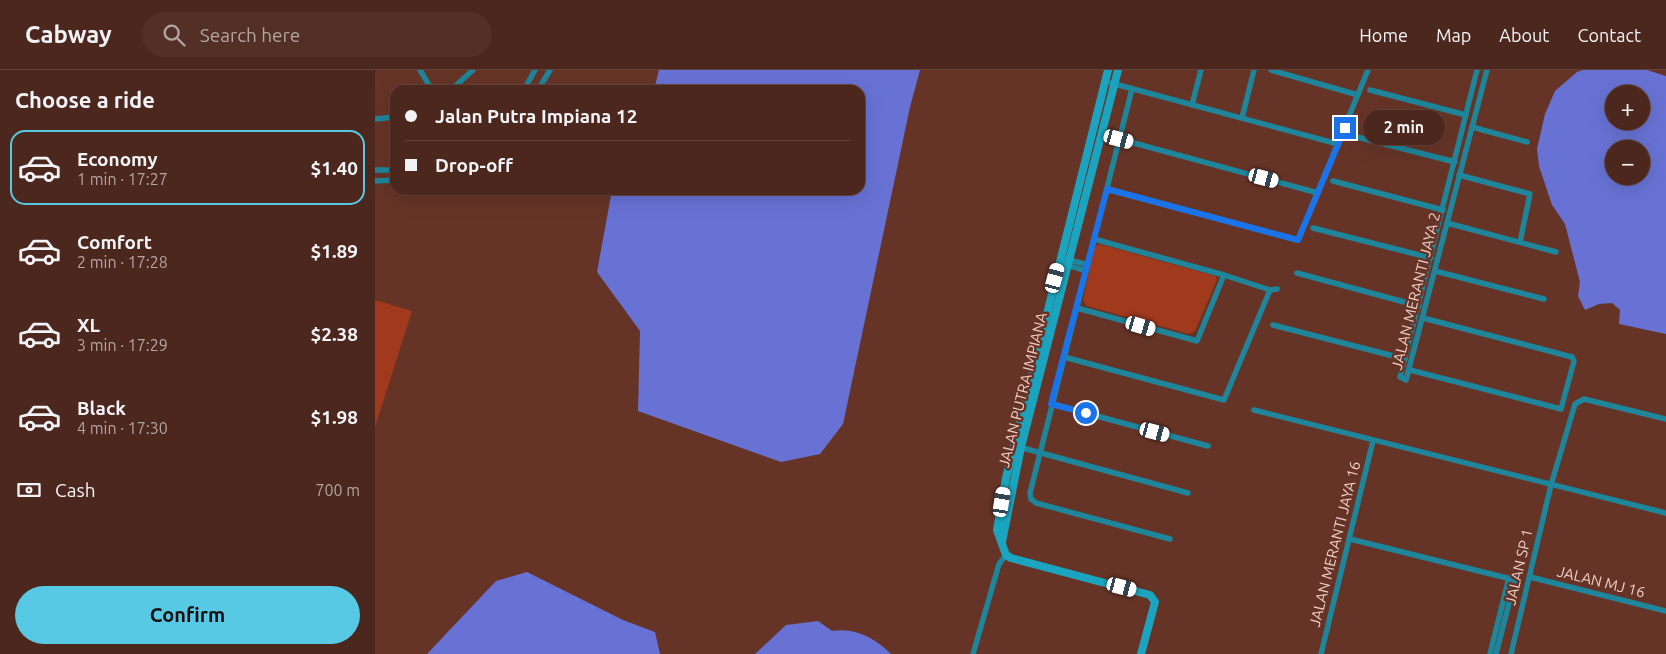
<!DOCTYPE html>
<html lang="en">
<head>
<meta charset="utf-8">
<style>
	:root { --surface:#4c271d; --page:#532f26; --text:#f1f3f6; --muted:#b2a5a4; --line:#63443b; --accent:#58c9e4 }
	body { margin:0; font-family:Ubuntu,sans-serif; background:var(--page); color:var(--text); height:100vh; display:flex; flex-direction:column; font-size:19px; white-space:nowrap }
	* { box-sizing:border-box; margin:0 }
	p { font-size:16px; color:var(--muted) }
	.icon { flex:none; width:28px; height:28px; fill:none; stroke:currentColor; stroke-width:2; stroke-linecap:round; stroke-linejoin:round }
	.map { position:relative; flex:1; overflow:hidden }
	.panel { display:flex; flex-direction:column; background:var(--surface); width:375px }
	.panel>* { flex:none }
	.banner { position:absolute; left:15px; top:15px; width:475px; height:110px; border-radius:15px; box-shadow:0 5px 20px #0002,0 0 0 1px var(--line); display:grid; align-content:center; height:110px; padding:0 15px; background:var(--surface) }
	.buttons { position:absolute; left:1230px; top:15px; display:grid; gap:10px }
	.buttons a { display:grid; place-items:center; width:45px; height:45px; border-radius:50%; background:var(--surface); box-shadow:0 5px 20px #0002,0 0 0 1px var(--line); font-size:25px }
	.end { position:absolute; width:22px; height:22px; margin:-11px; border:6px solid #1a73e8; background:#fff; box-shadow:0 0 0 2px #fff }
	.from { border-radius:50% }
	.bubble { position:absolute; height:35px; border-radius:18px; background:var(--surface); box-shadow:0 5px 20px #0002,0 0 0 1px var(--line); font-size:16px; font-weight:700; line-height:35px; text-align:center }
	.car { position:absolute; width:15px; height:30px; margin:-15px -8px; border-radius:6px; box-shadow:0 0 4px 1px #0007; background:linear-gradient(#fff 24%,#345 0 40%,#fff 0 76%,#345 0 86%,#fff 0) }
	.banner b { display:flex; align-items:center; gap:18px; height:48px; font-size:19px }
	.banner b+b { border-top:1px solid var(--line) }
	.banner i { width:12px; height:12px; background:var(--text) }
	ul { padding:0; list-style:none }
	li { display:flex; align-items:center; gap:15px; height:75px; margin:0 10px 8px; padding:0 5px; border:2px solid transparent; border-radius:15px }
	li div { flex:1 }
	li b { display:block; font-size:19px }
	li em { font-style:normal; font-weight:700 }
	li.selected { border-color:var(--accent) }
	li>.icon { width:45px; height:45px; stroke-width:1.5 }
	h2 { padding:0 15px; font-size:22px; line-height:60px }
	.pay { display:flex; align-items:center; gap:12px; height:55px; padding:0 15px; font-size:19px }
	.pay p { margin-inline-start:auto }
	.primary-button { display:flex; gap:10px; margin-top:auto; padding:10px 15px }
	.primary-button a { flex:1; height:58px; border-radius:30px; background:var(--accent); color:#111; font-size:20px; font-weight:700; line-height:58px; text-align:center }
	header { display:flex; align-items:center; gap:30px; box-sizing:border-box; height:70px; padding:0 25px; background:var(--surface); border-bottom:1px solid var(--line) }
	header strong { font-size:24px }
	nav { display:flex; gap:28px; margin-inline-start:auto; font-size:18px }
	.search { width:350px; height:45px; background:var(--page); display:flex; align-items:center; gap:12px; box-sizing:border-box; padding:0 18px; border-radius:28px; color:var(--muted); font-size:19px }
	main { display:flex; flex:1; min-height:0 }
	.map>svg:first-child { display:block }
	.green { fill:#a1391c }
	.water { fill:#6772d4; fill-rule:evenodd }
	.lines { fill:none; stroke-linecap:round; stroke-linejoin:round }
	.street { stroke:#1e859a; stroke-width:5.5 }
	.secondary { stroke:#1ba4bf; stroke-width:8 }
	.route { stroke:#1a73e8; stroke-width:6 }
	.labels { text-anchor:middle; stroke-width:5; stroke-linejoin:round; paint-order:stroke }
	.street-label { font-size:15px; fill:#eecec6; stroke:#663427 }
</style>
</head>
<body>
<header>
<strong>Cabway</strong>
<div class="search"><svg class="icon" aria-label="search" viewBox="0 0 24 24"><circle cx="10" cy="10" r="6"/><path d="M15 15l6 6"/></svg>Search here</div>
<nav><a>Home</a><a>Map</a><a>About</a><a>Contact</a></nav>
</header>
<main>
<section class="panel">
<h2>Choose a ride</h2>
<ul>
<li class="selected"><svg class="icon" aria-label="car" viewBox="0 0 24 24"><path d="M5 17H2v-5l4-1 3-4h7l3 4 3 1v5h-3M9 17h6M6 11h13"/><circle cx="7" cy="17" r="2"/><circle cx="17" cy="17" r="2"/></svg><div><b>Economy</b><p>1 min · 17:27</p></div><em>$1.40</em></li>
<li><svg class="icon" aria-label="car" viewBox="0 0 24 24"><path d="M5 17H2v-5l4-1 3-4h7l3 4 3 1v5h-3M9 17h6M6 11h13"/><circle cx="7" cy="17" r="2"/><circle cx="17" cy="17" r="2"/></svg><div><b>Comfort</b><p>2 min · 17:28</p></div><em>$1.89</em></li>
<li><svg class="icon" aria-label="car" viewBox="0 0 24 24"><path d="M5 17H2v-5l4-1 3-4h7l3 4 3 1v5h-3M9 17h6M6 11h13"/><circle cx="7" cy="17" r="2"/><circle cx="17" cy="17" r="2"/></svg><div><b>XL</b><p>3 min · 17:29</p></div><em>$2.38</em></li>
<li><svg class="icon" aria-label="car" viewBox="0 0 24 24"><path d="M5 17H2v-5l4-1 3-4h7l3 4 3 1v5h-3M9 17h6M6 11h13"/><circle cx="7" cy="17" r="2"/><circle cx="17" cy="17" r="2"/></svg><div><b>Black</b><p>4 min · 17:30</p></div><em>$1.98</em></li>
</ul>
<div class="pay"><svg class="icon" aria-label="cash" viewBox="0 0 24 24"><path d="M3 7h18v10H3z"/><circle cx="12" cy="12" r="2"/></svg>Cash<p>700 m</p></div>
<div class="primary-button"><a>Confirm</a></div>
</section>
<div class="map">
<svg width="1291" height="584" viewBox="0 0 1291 584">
	<rect width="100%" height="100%" fill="#663427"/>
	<!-- green -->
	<g class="green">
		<path d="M724,174L841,206L842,210L820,261L814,264L712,236L708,231L719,177Z"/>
		<path d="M0,230L37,241L0,357Z"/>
	</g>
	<!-- water -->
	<g class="water">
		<path d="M284,0H545L535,37L468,354L445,384L406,392L263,341L265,261L222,202L237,120H485V20H279Z"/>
		<path d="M1208,0H1272L1291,6V264L1244,254L1245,240L1237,233L1224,234L1210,240L1203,226L1205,212L1190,154L1177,135L1164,96L1162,79L1170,44L1180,21L1202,2ZM1239,24H1266V51H1239ZM1239,79H1266V106H1239Z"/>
		<path d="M152,502L248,550L280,562L285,584H52L121,511Z"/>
		<path d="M443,551L457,561C480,557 500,568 516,584H380L411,555Z"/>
	</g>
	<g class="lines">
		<!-- street -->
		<g class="street">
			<path d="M45,0L57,20"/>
			<path d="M896,0L983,25"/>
			<path d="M1102,0L1025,307L1031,310L1112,0"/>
			<path d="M736,13L963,74"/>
			<path d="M757,19L655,423L656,429L661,433L795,469"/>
			<path d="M76,20L98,0"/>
			<path d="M149,20L160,0"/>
			<path d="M163,20L175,0"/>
			<path d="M995,20L1091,45"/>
			<path d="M817,35L826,0"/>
			<path d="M867,48L879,0"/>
			<path d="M0,49L20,47"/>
			<path d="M1097,57L1152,72"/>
			<path d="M978,66L1080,92"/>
			<path d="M744,69L943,123"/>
			<path d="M0,100H20"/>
			<path d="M1084,105L1155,124L1145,172"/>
			<path d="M0,111L20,110"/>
			<path d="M958,111L1068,140"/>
			<path d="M732,119L923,170L993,0"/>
			<path d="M1072,153L1181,182"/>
			<path d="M938,158L1056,188"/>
			<path d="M719,169L849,205L895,220L902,219"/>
			<path d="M691,189L713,195"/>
			<path d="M689,194L711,201"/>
			<path d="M1060,201L1169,229"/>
			<path d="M922,203L1044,236"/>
			<path d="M702,238L822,271L849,205"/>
			<path d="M898,255L1030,289"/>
			<path d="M689,287L849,330L895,220"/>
			<path d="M1035,300L1186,339L1199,291L1197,287L1048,248"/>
			<path d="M677,334L833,376"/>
			<path d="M879,340L1291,443"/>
			<path d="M644,377L813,423"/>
			<path d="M975,469L1140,510L1121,584"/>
			<path d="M1155,507L1291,541"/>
			<path d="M598,584L624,494L631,485"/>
			<path d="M946,584L998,371"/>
			<path d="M1115,584L1134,508"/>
			<path d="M1136,584L1176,415L1200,334L1209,329L1291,349"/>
		</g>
		<!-- secondary -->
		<g class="secondary">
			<path d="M733,0L631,408L622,460L631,485L636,488L775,525L780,532L766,584"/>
			<path d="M627,472L646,377L743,0"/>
		</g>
	</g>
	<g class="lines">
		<!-- route -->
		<path class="route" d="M711,343L676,334L732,119L923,170L970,58"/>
	</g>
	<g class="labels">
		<!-- street labels -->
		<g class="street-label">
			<text transform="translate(1041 221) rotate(-76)" y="5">JALAN MERANTI JAYA 2</text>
			<text transform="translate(648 320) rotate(-76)" y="5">JALAN PUTRA IMPIANA</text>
			<text transform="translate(960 474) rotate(-76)" y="5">JALAN MERANTI JAYA 16</text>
			<text transform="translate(1144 497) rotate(-77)" y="5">JALAN SP 1</text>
			<text transform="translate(1226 512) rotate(14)" y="5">JALAN MJ 16</text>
		</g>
	</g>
</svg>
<div class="buttons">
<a>+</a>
<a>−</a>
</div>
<i class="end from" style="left:711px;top:343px"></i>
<i class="end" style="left:970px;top:58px"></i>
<div class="bubble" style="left:988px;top:40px;width:82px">2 min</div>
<i class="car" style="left:744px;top:69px;rotate:105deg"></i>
<i class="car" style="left:889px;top:108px;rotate:105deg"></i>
<i class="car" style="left:680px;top:208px;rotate:15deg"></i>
<i class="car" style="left:766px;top:256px;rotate:106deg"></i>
<i class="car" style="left:780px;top:362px;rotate:105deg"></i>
<i class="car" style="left:627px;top:432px;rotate:9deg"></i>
<i class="car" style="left:747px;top:517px;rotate:105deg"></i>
<div class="banner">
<b><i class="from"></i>Jalan Putra Impiana 12</b>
<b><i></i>Drop-off</b>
</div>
</div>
</main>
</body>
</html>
